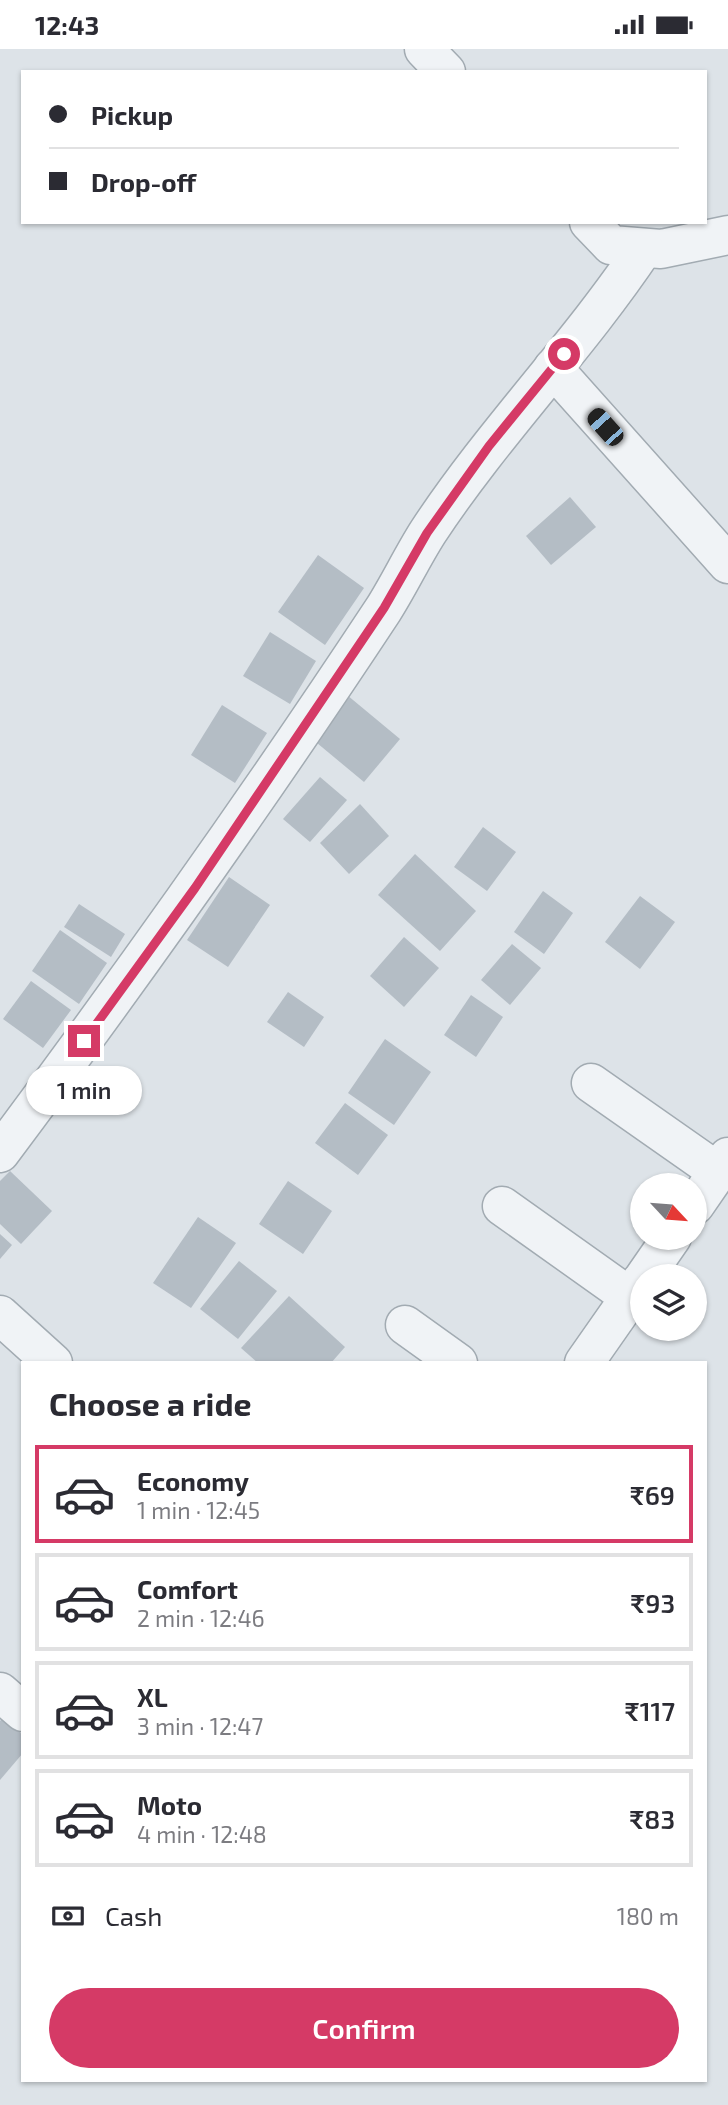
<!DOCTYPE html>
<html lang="en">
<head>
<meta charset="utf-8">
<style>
	:root { --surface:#fff; --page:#f2f2f3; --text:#2b2b33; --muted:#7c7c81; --line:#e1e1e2; --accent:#d53a66 }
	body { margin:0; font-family:"Exo 2",sans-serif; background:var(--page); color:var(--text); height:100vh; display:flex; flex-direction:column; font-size:26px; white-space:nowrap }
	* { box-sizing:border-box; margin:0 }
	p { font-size:23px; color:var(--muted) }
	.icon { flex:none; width:38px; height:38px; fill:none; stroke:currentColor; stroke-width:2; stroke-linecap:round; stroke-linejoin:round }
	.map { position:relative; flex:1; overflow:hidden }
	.panel { position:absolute; left:21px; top:1312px; width:686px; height:721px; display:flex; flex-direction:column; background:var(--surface); border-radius:0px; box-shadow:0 2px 5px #0004 }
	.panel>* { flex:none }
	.hud { position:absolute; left:21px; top:21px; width:686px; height:154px; border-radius:0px; box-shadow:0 2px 5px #0004; display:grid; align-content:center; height:154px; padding:0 28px; background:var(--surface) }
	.needle { width:46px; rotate:116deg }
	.controls { position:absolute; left:630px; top:1124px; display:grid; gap:14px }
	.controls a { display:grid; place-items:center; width:77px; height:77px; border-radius:50%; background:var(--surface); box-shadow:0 2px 5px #0004; font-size:35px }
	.end { position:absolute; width:32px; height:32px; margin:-16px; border:9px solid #d53a66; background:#fff; box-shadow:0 0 0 4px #fff }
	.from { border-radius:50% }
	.bubble { position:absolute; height:49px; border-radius:24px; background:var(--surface); box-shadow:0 2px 5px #0004; font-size:23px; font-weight:600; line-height:49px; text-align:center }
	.car { position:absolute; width:21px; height:42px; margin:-21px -10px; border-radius:9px; box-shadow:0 0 5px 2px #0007; background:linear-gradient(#222 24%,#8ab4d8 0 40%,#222 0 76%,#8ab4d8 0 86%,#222 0) }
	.hud b { display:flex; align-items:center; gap:24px; height:66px; font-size:26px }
	.hud b+b { border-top:2px solid var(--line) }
	.hud i { width:18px; height:18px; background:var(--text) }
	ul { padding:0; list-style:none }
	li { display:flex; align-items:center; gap:21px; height:98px; margin:0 14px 10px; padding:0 14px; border:4px solid var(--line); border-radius:0px }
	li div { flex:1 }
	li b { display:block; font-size:26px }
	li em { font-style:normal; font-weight:600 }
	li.on { border-color:var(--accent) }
	li>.icon { width:63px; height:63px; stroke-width:1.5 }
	h2 { padding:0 28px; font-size:32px; line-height:84px }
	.pay { display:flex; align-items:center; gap:18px; height:77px; padding:0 28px; font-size:26px }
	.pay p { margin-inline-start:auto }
	.action { display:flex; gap:14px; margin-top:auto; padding:14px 28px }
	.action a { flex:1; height:80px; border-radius:42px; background:var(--accent); color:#fff; font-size:28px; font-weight:600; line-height:80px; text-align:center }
	.status { display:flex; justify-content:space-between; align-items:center; height:49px; padding:0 35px; background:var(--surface); direction:ltr }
	.status svg { height:19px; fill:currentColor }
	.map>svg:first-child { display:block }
	.building { fill:#b4bdc5 }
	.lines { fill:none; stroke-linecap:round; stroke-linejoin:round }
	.minor-casing { stroke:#a2abb2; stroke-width:41 }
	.minor { stroke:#f0f3f6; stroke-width:38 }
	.route { stroke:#d53a66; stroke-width:9 }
</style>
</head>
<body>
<div class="status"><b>12:43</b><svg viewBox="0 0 49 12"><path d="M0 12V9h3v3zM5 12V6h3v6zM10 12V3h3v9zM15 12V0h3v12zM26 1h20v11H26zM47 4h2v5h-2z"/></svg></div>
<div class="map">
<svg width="728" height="2056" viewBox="0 0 728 2056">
	<rect width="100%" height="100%" fill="#dde3e8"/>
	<!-- building -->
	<g class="building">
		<path d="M570,448L596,478L551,516L526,487Z"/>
		<path d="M318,506L364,539L325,596L278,563Z"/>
		<path d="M270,583L316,612L290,655L243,627Z"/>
		<path d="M347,646L400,690L364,733L311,689Z"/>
		<path d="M222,656L267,684L235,734L191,706Z"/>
		<path d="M320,728L347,751L310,793L283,770Z"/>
		<path d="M360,755L389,787L349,825L320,794Z"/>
		<path d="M483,778L516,803L487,842L454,818Z"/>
		<path d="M415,805L476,862L440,902L378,846Z"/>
		<path d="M229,828L270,856L228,918L187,891Z"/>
		<path d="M543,842L573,864L544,905L514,883Z"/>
		<path d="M640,847L675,873L640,920L605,893Z"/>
		<path d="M79,855L125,885L111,908L64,878Z"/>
		<path d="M60,881L107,914L79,955L32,922Z"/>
		<path d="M404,888L439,919L404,958L370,927Z"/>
		<path d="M512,895L541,919L510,956L481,931Z"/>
		<path d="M31,932L71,961L43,999L3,970Z"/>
		<path d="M288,943L324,968L304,998L267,973Z"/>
		<path d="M471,946L503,968L476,1008L444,986Z"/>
		<path d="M385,990L431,1023L394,1076L348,1044Z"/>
		<path d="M345,1054L388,1086L358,1126L315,1094Z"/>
		<path d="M10,1122L52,1162L21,1195L0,1175V1132Z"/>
		<path d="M288,1132L332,1162L303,1205L259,1175Z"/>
		<path d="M198,1168L236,1194L191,1259L153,1234Z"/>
		<path d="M0,1185L12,1196L0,1210Z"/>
		<path d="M239,1212L277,1242L238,1290L200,1260Z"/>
		<path d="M289,1247L345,1298L331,1314H258L241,1299Z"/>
		<path d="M3,1669L23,1686V1704L0,1731V1672Z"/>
	</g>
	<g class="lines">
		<!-- minor casing -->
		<g class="minor-casing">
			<g id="minor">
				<path d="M424,0L446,23"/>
				<path d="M589,173L611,196L661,200L728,186"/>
				<path d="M553,319L728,515"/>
				<path d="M591,1034L718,1123"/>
				<path d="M0,1104C133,926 261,746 383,561C399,536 412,508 428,483C493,384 578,298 644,199"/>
				<path d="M695,1156L728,1108"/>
				<path d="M502,1157L630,1248"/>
				<path d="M645,1227L672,1188"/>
				<path d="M0,1266L53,1314"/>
				<path d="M405,1276L458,1314"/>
				<path d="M584,1314L642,1231"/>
				<path d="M0,1643L23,1663"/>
			</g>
		</g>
		<!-- minor -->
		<use href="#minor" class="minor"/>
	</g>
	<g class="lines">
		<!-- route -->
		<path class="route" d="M84,992L195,839L384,559L427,484L489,397L564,305"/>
	</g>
</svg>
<div class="controls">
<a><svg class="needle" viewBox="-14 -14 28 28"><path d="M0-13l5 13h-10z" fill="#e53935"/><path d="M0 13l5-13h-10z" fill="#7c7c81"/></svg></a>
<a><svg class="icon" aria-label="layers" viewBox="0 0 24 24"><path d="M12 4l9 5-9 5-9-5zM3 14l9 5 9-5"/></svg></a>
</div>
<i class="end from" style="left:564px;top:305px"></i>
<i class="end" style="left:84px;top:992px"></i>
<div class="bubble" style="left:26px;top:1017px;width:116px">1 min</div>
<i class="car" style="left:605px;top:378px;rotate:318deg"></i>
<div class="hud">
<b><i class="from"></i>Pickup</b>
<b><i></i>Drop-off</b>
</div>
<section class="panel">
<h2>Choose a ride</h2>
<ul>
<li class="on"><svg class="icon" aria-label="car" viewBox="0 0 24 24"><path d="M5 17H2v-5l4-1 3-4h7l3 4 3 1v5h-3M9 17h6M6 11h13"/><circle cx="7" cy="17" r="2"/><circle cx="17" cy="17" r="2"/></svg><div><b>Economy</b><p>1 min · 12:45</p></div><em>₹69</em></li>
<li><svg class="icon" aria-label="car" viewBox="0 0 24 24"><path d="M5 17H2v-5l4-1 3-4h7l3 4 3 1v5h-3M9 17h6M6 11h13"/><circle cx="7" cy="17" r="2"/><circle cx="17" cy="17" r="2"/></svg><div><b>Comfort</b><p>2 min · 12:46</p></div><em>₹93</em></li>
<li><svg class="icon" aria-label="car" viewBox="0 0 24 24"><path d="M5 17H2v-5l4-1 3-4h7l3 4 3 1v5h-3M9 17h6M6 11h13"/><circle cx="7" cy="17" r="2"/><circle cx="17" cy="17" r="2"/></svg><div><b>XL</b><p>3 min · 12:47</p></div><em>₹117</em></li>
<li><svg class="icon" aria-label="car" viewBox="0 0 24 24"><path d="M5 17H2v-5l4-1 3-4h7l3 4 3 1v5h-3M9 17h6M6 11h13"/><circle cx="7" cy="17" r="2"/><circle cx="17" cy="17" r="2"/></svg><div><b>Moto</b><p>4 min · 12:48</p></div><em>₹83</em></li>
</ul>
<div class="pay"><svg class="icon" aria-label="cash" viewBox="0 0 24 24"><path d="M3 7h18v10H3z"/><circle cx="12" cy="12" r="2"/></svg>Cash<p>180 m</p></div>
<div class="action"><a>Confirm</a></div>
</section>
</div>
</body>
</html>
